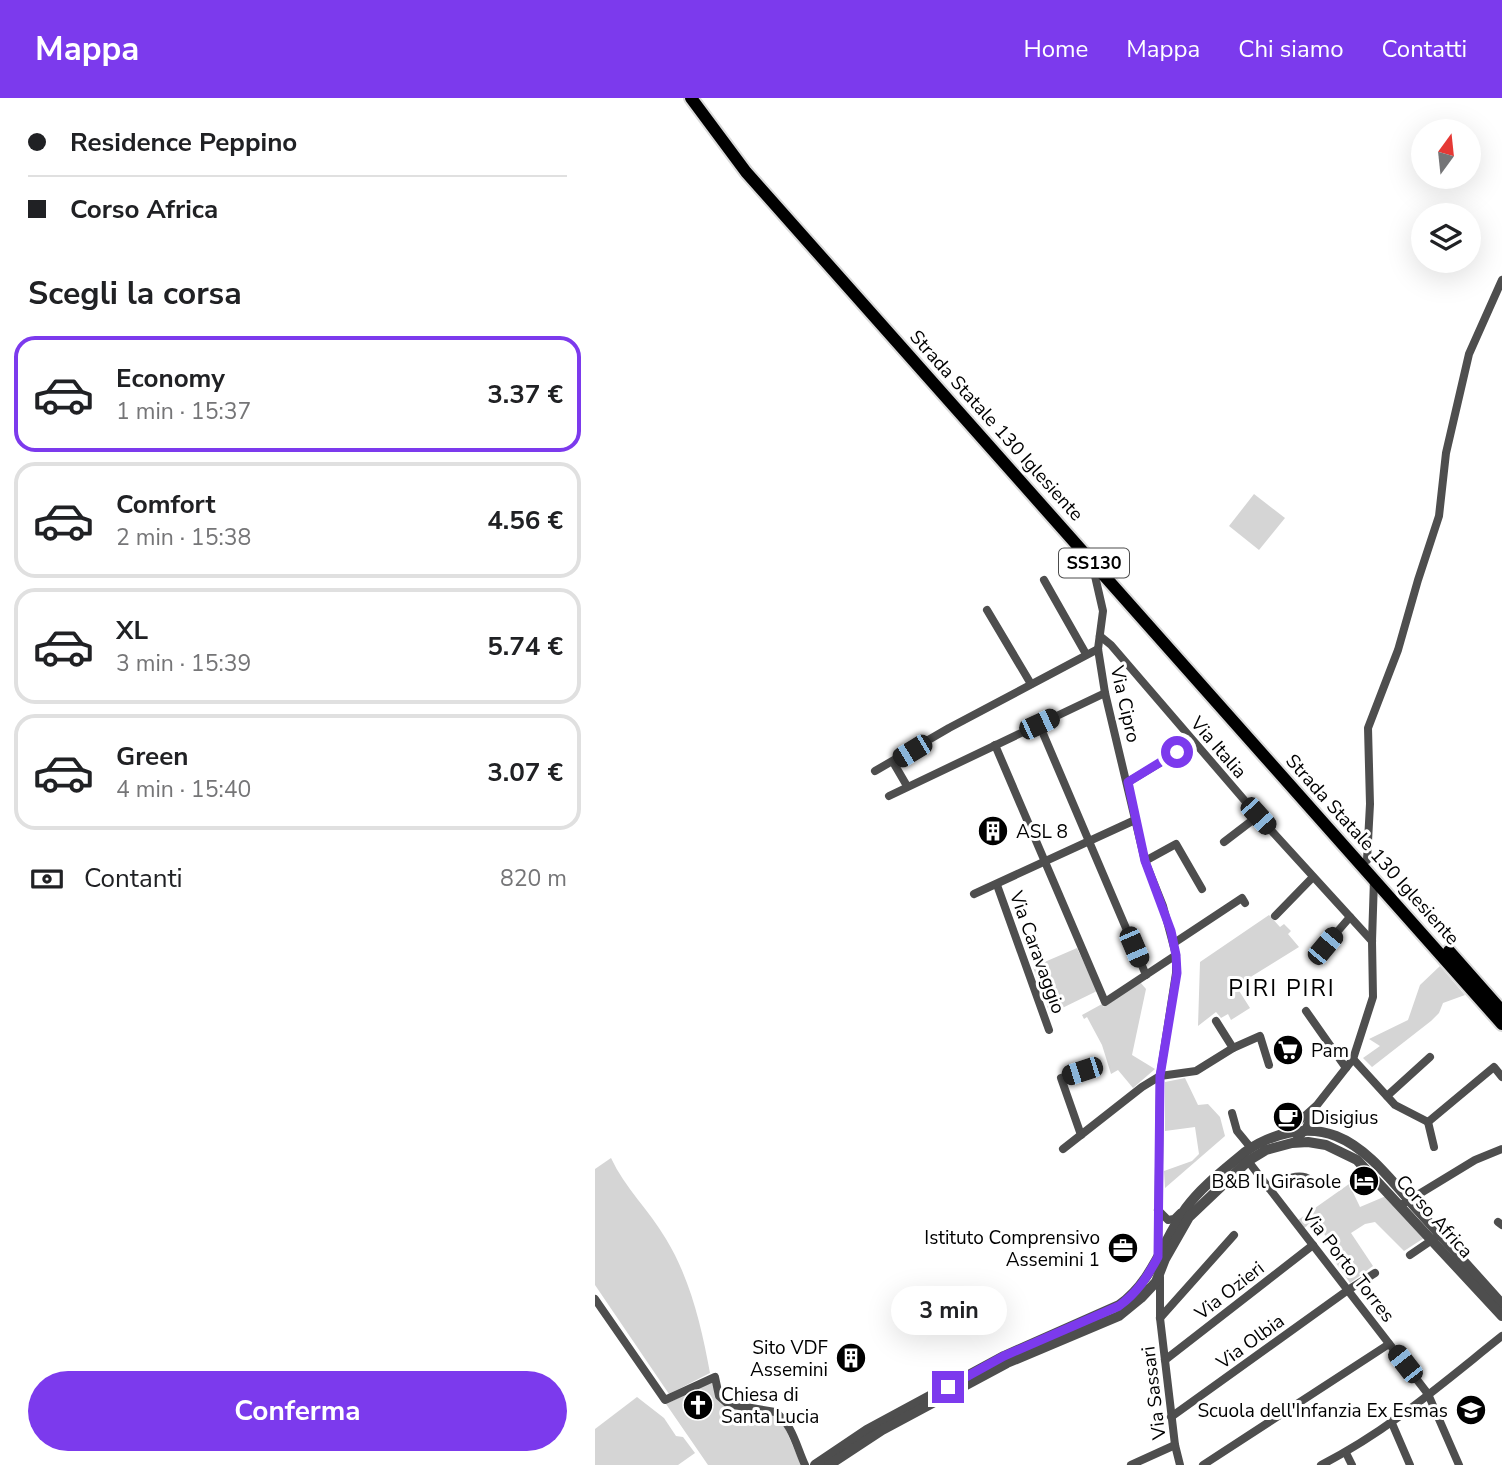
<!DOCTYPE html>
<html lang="it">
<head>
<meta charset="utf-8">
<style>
	:root { --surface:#fff; --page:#f2f2f2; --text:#202124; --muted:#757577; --line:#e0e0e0; --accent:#7c3aed }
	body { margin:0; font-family:"Nunito Sans",sans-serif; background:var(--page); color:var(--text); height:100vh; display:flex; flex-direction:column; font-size:26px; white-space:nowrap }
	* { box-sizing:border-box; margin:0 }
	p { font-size:23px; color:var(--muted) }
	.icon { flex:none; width:38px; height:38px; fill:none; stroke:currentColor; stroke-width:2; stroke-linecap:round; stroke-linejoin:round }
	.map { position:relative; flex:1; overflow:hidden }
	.drawer { display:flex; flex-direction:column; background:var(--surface); width:595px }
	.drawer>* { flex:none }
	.top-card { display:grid; align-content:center; height:154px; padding:0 28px; background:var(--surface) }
	.needle { width:46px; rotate:15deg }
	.buttons { position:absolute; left:816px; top:21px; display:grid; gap:14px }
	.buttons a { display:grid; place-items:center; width:70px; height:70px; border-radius:50%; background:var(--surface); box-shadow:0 7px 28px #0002; font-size:35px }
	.end { position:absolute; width:32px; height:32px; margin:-16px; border:9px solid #7c3aed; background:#fff; box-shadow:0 0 0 4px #fff }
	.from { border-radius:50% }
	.bubble { position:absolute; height:49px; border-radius:24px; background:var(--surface); box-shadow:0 7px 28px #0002; font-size:23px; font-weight:700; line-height:49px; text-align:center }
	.car { position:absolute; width:21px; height:42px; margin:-21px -10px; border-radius:9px; box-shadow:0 0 5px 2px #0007; background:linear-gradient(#222 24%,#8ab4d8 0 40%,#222 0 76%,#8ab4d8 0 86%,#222 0) }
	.top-card b { display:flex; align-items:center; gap:24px; height:66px; font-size:26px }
	.top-card b+b { border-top:2px solid var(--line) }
	.top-card i { width:18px; height:18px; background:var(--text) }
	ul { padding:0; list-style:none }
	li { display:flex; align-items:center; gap:21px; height:116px; margin:0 14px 10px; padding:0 14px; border:4px solid var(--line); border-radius:21px }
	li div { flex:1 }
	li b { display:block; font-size:26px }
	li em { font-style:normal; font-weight:700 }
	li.on { border-color:var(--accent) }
	li>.icon { width:63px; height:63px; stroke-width:1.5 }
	h2 { padding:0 28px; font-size:32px; line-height:84px }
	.pay { display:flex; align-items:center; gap:18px; height:77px; padding:0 28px; font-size:26px }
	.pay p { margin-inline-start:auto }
	.cta { display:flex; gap:14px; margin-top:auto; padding:14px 28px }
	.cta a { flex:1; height:80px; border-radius:42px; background:var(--accent); color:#fff; font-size:28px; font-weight:700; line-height:80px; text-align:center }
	header { display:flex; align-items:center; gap:42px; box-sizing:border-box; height:98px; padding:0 35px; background:var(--accent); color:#fff }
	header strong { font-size:33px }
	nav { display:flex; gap:38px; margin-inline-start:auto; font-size:24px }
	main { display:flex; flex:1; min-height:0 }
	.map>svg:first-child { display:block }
	.green { fill:#d5d5d5 }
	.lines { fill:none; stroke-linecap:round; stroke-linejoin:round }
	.primary-casing { stroke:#dbdbdb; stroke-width:16 }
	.minor { stroke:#4e4e4e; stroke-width:8 }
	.tertiary { stroke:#4e4e4e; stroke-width:10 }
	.primary { stroke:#000; stroke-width:12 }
	.route { stroke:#7c3aed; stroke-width:9 }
	.labels { text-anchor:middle; stroke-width:6; stroke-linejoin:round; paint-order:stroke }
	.shield { fill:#fff; stroke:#4c4c4c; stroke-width:2 }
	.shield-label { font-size:18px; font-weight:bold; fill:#000 }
	.street-label { font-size:19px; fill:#000; stroke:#fff }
	.poi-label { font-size:19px; fill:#000; stroke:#fff; text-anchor:start }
	.quarter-label { font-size:23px; letter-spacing:2px; fill:#000; stroke:#fff }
</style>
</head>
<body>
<header>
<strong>Mappa</strong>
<nav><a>Home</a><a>Mappa</a><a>Chi siamo</a><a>Contatti</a></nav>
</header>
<main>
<section class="drawer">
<div class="top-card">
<b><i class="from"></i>Residence Peppino</b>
<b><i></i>Corso Africa</b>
</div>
<h2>Scegli la corsa</h2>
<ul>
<li class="on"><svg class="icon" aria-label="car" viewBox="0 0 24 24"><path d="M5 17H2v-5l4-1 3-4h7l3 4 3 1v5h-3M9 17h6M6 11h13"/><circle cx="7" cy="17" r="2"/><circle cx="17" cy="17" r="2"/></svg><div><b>Economy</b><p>1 min · 15:37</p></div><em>3.37 €</em></li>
<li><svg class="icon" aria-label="car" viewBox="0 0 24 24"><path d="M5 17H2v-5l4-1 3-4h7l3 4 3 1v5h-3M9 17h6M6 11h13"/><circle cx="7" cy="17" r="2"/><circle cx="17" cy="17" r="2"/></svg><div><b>Comfort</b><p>2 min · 15:38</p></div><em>4.56 €</em></li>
<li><svg class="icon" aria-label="car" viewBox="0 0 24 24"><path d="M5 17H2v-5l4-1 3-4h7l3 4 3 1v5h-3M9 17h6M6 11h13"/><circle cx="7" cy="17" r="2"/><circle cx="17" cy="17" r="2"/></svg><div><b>XL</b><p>3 min · 15:39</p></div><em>5.74 €</em></li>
<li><svg class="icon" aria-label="car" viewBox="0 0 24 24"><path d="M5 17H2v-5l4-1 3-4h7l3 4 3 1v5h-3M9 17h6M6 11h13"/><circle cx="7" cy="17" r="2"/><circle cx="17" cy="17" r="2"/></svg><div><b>Green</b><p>4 min · 15:40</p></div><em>3.07 €</em></li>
</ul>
<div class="pay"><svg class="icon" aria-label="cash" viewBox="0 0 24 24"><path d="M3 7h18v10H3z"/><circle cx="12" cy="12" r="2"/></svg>Contanti<p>820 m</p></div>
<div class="cta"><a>Conferma</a></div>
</section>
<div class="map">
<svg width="907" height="1367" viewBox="0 0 907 1367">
	<rect width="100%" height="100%" fill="#fff"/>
	<!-- green -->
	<g class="green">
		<path d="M659,396L690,420L664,452L634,428Z"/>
		<path d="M674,817L685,829L689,826L696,833L693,836L704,849L641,888L655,910L636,922L633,916L626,920L621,914L603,928L605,864Z"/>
		<path d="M482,850L502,893L455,916L438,869Z"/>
		<path d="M845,868L870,897L848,905L844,915L836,923L777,969L768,960L785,948L774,941L813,922L825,887Z"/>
		<path d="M545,884L551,891L537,957L560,971L538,990L523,972L516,976L507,947L492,919L489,921L487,917L507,906L509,909Z"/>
		<path d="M590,980L603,1007L613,1006L625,1019L630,1038L570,1090L569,1073L597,1063L604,1056L600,1029L570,1033V984Z"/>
		<path d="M16,1060C30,1090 54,1112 71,1141C95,1180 107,1230 115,1275L74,1296L0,1187V1071Z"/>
		<path d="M754,1086L765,1109L791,1098L829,1140L809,1153L780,1124L770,1126L756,1135L778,1168L755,1185L734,1155L740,1150L719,1123L709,1130L703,1122Z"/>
		<path d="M118,1283L123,1301L176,1315L188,1325L206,1367H113L71,1306Z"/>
		<path d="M42,1299L69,1320L81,1338L88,1339L100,1355L83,1367H0V1331Z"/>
	</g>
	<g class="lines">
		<!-- primary casing -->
		<g class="primary-casing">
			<g id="primary">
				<path d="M96,0L151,74L907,926"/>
				<path d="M854,853L907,913"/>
			</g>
		</g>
		<!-- minor -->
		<g class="minor">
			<path d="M500,478L508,513L503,551L510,595L550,763L568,808L581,857V875L565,978L563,1159"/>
			<path d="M449,482L491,556"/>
			<path d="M392,512L436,586"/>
			<path d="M505,538L516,547L663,718L777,843"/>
			<path d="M444,626L551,877"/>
			<path d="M400,647L510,904L581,857"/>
			<path d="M298,664L312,688"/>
			<path d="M280,673L354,630L503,551"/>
			<path d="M533,684L598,645"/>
			<path d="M294,698L510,595"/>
			<path d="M629,744L663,718"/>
			<path d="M772,762L775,706L773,630L803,552L823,482L844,418L851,355L874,256L907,182"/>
			<path d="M550,763L581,746L607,791"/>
			<path d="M402,787L454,932"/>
			<path d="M379,796L540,722"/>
			<path d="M680,818L718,779"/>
			<path d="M579,845L647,800L650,805"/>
			<path d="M730,848L755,819"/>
			<path d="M711,913L751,970"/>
			<path d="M621,923L638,950"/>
			<path d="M758,961L800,1007L833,1024L899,969L907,979"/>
			<path d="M792,998L835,959"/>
			<path d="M637,1015L642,1033L656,1050"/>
			<path d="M833,1024L839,1049"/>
			<path d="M692,1034L722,1007L758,961L778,899L777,843L779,781"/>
			<path d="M486,1037L466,980L487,973"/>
			<path d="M699,1044L709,1034L715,1021"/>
			<path d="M468,1051L547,989L565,978L601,973L638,950L665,938L674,967"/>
			<path d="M653,1063L833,1296L864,1367"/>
			<path d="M674,1090C687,1083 703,1073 716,1082"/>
			<path d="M806,1107L880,1062L907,1051"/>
			<path d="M563,1112L573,1122L579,1121L585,1115"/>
			<path d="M903,1124L907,1127"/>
			<path d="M815,1157L840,1140"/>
			<path d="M565,1179V1220L580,1347L585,1367"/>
			<path d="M0,1201L70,1302L120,1279L124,1298L133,1306L180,1314C197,1325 202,1350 210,1367"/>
			<path d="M565,1220L639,1137"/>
			<path d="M570,1262L718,1147"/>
			<path d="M576,1319L753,1192L780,1175"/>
			<path d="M796,1323L815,1367"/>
			<path d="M751,1355L757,1367"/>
			<path d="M536,1367L580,1347"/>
			<path d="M608,1367L794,1246"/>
			<path d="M726,1367C792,1334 849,1284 907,1238"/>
		</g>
		<!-- tertiary -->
		<g class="tertiary">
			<path d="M220,1367L272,1332L409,1258L524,1207C558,1183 567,1144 591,1110C606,1089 630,1071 650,1054C675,1036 711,1026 741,1038C774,1051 798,1085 821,1110C850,1142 878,1174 907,1206"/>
			<path d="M234,1367L287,1332L412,1265L524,1218L546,1200L561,1184L570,1161L594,1119L653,1063L671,1052L697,1045L713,1044L731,1047L762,1062L907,1218"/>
		</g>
		<!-- primary -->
		<use href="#primary" class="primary"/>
	</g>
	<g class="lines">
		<!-- route -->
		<path class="route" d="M353,1289L409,1258L524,1208C543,1194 552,1179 563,1159L565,978L582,875L581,857L576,833L550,763L533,684L582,654"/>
	</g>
	<!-- icons -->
	<defs>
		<g id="building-disc" transform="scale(1.575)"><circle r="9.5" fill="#000" stroke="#fff"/><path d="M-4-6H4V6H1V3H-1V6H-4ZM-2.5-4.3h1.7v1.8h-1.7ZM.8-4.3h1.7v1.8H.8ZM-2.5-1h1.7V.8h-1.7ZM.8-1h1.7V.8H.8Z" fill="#fff"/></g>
		<g id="supermarket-disc" transform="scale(1.575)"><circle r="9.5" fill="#000" stroke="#fff"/><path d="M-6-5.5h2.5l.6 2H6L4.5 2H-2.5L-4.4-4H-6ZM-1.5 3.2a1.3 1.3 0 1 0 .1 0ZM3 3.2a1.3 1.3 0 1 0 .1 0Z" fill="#fff"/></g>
		<g id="cafe-disc" transform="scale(1.575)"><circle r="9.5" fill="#000" stroke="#fff"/><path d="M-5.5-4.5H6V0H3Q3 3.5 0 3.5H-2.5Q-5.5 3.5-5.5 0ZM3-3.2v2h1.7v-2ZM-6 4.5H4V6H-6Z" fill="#fff"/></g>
		<g id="hotel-disc" transform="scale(1.575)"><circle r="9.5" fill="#000" stroke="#fff"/><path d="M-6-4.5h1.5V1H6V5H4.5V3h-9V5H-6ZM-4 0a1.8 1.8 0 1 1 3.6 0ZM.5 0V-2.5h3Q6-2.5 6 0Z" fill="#fff"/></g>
		<g id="office-disc" transform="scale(1.575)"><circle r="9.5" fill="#000" stroke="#fff"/><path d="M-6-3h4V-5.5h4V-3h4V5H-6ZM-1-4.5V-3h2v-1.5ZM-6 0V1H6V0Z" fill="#fff"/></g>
		<g id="church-disc" transform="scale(1.575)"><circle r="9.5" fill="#000" stroke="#fff"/><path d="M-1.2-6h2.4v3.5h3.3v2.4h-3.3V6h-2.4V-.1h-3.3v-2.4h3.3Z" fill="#fff"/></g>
		<g id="school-disc" transform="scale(1.575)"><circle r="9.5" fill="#000" stroke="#fff"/><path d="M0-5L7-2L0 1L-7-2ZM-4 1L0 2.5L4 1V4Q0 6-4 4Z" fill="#fff"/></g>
	</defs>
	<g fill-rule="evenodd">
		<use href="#building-disc" x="398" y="733"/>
		<use href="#supermarket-disc" x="693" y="952"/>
		<use href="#cafe-disc" x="693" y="1019"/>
		<use href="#hotel-disc" x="769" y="1083"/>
		<use href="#office-disc" x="528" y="1150"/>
		<use href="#building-disc" x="256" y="1260"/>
		<use href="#church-disc" x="103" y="1307"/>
		<use href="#school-disc" x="876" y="1312"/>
	</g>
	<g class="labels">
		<!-- shield labels -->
		<rect class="shield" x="464" y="450.5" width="70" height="29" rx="5"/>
		<g class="shield-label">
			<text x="499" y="471">SS130</text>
		</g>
		<!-- street labels -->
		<g class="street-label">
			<text transform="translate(402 327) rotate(48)" y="7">Strada Statale 130 Iglesiente</text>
			<text transform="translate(531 606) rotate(77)" y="7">Via Cipro</text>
			<text transform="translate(624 649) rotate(49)" y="7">Via Italia</text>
			<text transform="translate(778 751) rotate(48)" y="7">Strada Statale 130 Iglesiente</text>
			<text transform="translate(443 854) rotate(70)" y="7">Via Caravaggio</text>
			<text transform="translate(840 1118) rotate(48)" y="7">Corso Africa</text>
			<text transform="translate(754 1167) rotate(52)" y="7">Via Porto Torres</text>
			<text transform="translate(634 1192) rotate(-38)" y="7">Via Ozieri</text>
			<text transform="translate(655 1243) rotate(-36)" y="7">Via Olbia</text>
			<text transform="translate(558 1295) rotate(-97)" y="7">Via Sassari</text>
		</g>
		<!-- poi labels -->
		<g class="poi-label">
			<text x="421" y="740">ASL 8</text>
			<text x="716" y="959">Pam</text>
			<text x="716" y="1026">Disigius</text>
			<text x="746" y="1090" text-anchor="end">B&amp;B Il Girasole</text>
			<text x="505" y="1146" text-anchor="end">Istituto Comprensivo<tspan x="505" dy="22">Assemini 1</tspan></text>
			<text x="233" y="1256" text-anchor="end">Sito VDF<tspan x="233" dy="22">Assemini</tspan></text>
			<text x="126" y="1303">Chiesa di<tspan x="126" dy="22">Santa Lucia</tspan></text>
			<text x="853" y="1319" text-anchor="end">Scuola dell'Infanzia Ex Esmas</text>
		</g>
		<!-- quarter labels -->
		<g class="quarter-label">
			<text x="687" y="898">PIRI PIRI</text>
		</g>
	</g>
</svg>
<div class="buttons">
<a><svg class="needle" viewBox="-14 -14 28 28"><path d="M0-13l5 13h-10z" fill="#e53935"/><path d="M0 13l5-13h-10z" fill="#757577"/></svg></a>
<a><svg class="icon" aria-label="layers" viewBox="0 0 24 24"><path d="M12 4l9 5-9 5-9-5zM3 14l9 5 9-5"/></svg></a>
</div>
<i class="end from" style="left:582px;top:654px"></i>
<i class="end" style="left:353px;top:1289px"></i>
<div class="bubble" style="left:296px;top:1188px;width:116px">3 min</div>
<i class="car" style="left:444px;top:626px;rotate:65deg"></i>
<i class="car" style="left:317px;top:653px;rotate:239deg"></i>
<i class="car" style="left:663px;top:718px;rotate:138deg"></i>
<i class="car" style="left:730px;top:848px;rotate:40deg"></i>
<i class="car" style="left:539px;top:849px;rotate:157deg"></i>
<i class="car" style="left:487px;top:973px;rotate:252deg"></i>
<i class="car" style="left:810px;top:1266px;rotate:322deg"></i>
</div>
</main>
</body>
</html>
